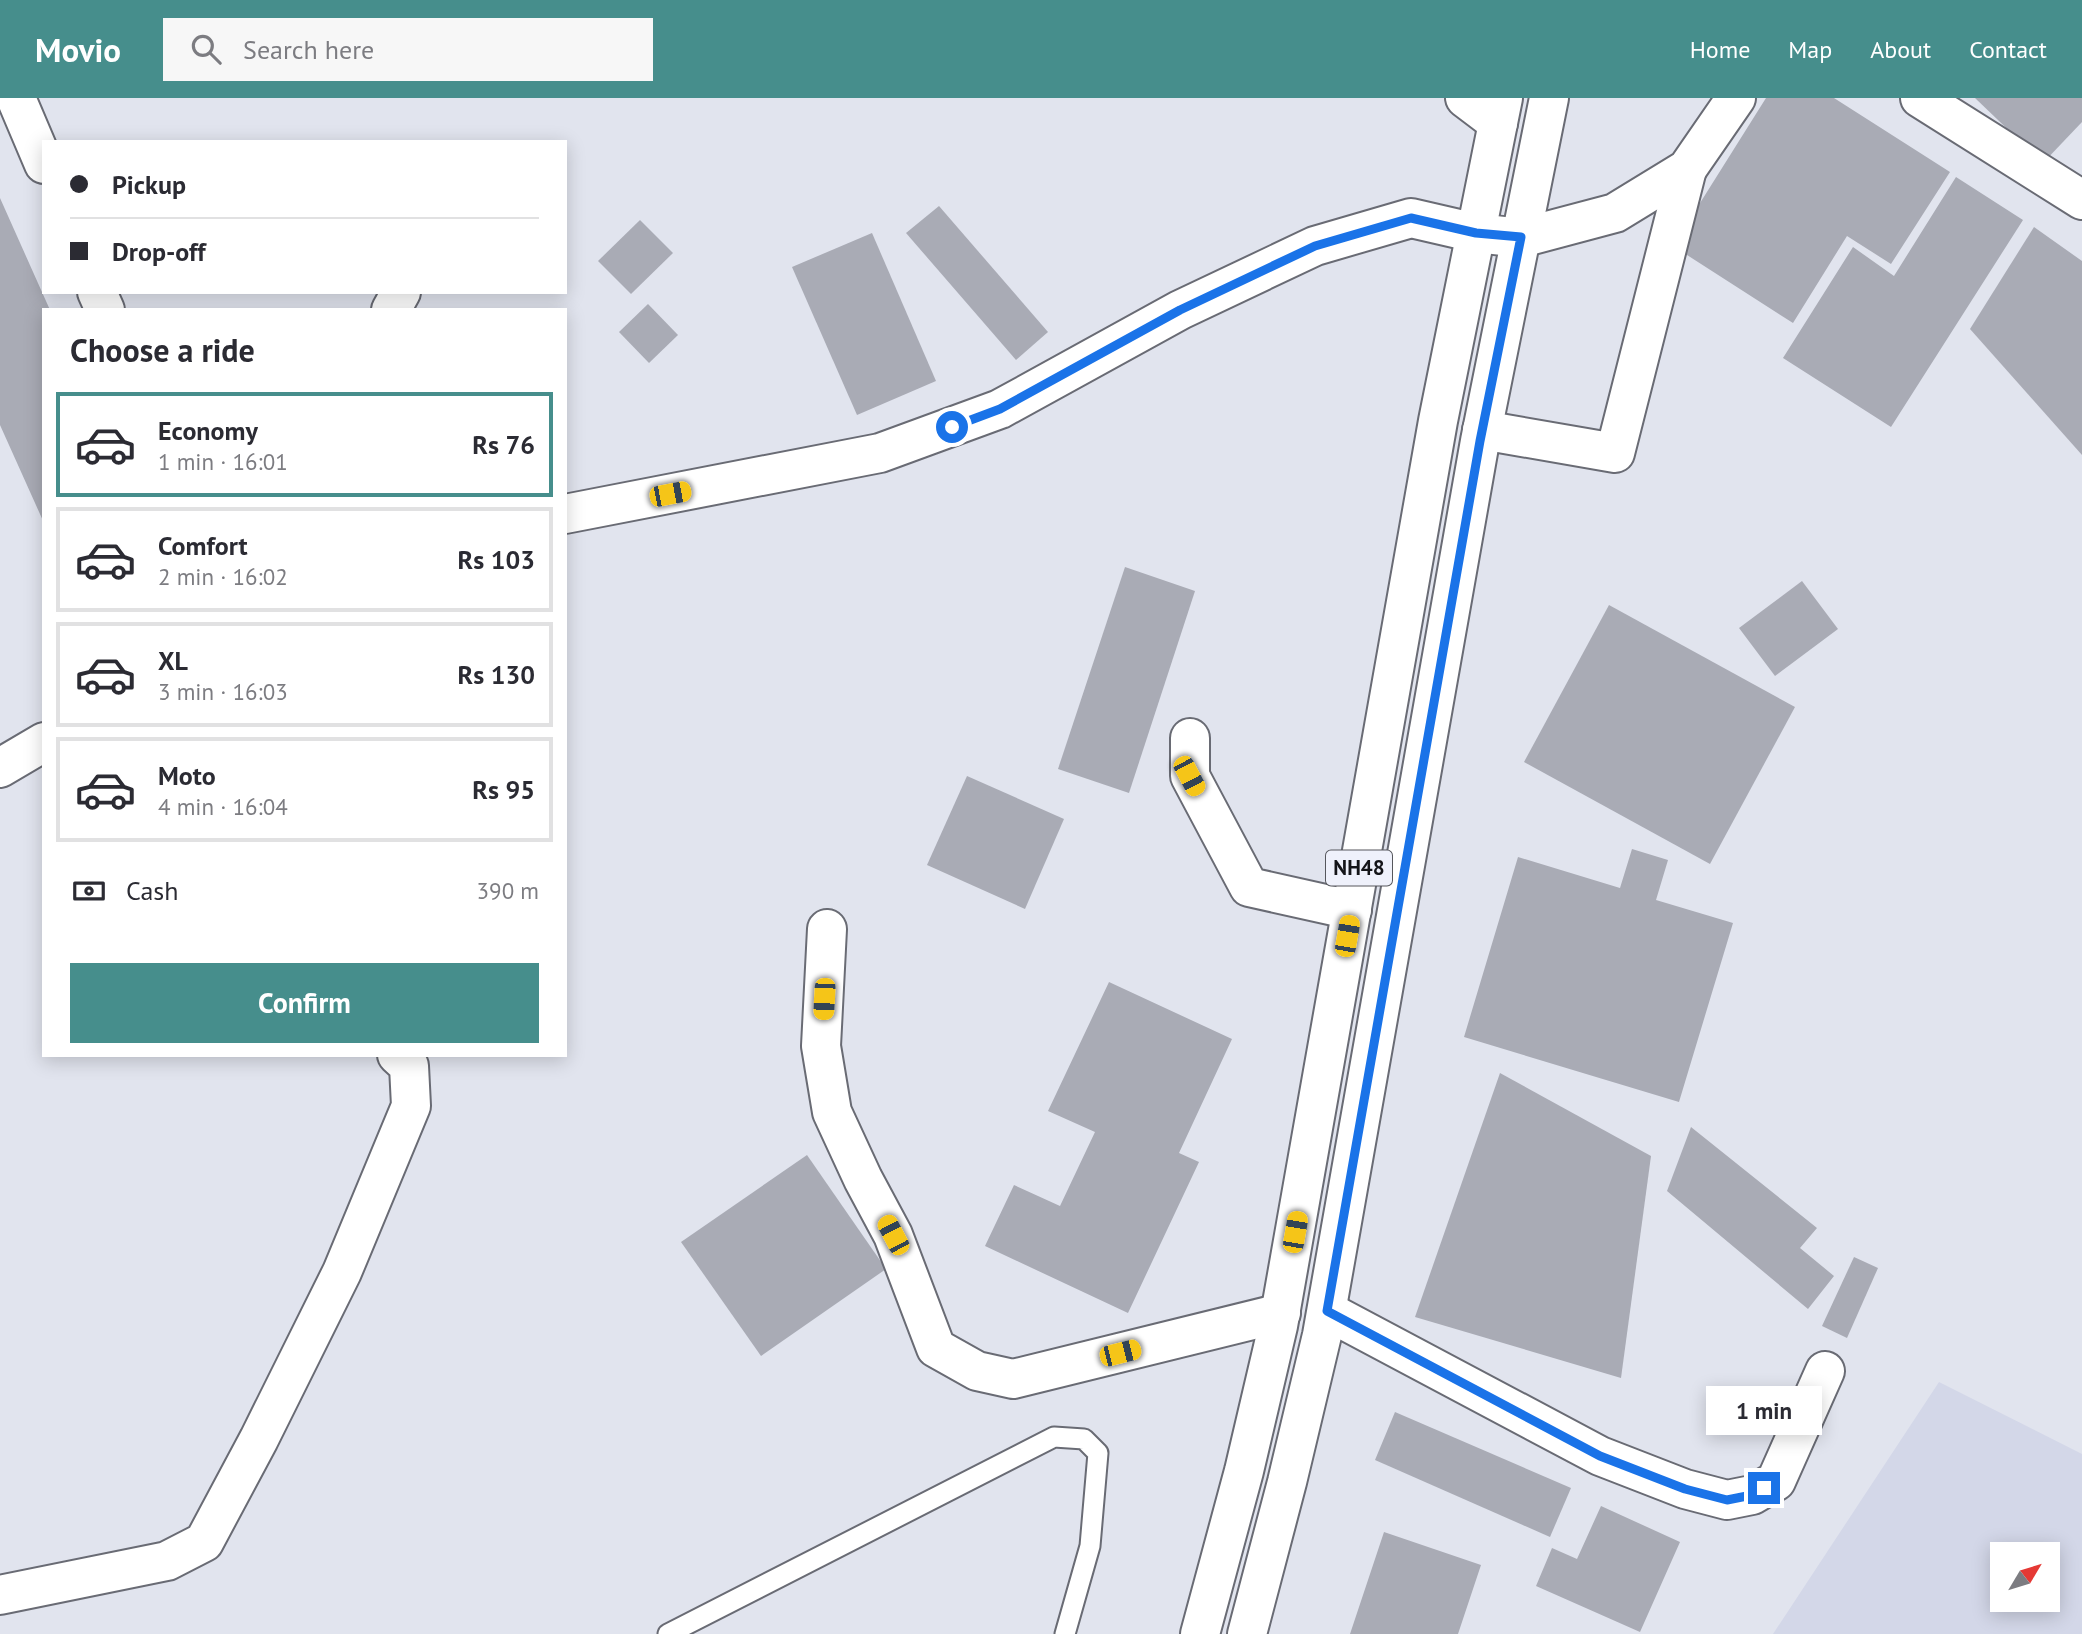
<!DOCTYPE html>
<html lang="en">
<head>
<meta charset="utf-8">
<style>
	:root { --surface:#fff; --page:#f7f7f7; --text:#2b2b33; --muted:#7c7c81; --line:#e1e1e2; --accent:#468e8c }
	body { margin:0; font-family:"PT Sans",sans-serif; background:var(--page); color:var(--text); height:100vh; display:flex; flex-direction:column; font-size:26px; white-space:nowrap }
	* { box-sizing:border-box; margin:0 }
	p { font-size:23px; color:var(--muted) }
	.icon { flex:none; width:38px; height:38px; fill:none; stroke:currentColor; stroke-width:2; stroke-linecap:round; stroke-linejoin:round }
	.map { position:relative; flex:1; overflow:hidden }
	.drawer { position:absolute; left:42px; top:210px; width:525px; height:749px; display:flex; flex-direction:column; background:var(--surface); border-radius:0px; box-shadow:0 4px 18px #0003 }
	.drawer>* { flex:none }
	.banner { position:absolute; left:42px; top:42px; width:525px; height:154px; border-radius:0px; box-shadow:0 4px 18px #0003; display:grid; align-content:center; height:154px; padding:0 28px; background:var(--surface) }
	.needle { width:46px; rotate:52deg }
	.tools { position:absolute; left:1990px; top:1444px; display:grid; gap:14px }
	.tools a { display:grid; place-items:center; width:70px; height:70px; border-radius:0px; background:var(--surface); box-shadow:0 4px 18px #0003; font-size:35px }
	.end { position:absolute; width:32px; height:32px; margin:-16px; border:9px solid #1a73e8; background:#fff; box-shadow:0 0 0 4px #fff }
	.from { border-radius:50% }
	.bubble { position:absolute; height:49px; border-radius:0px; background:var(--surface); box-shadow:0 4px 18px #0003; font-size:23px; font-weight:800; line-height:49px; text-align:center }
	.car { position:absolute; width:21px; height:42px; margin:-21px -10px; border-radius:9px; box-shadow:0 0 5px 2px #0007; background:linear-gradient(#f5c518 24%,#345 0 40%,#f5c518 0 76%,#345 0 86%,#f5c518 0) }
	.banner b { display:flex; align-items:center; gap:24px; height:66px; font-size:26px }
	.banner b+b { border-top:2px solid var(--line) }
	.banner i { width:18px; height:18px; background:var(--text) }
	ul { padding:0; list-style:none }
	li { display:flex; align-items:center; gap:21px; height:105px; margin:0 14px 10px; padding:0 14px; border:4px solid var(--line); border-radius:0px }
	li div { flex:1 }
	li b { display:block; font-size:26px }
	li em { font-style:normal; font-weight:800 }
	li.on { border-color:var(--accent) }
	li>.icon { width:63px; height:63px; stroke-width:1.5 }
	h2 { padding:0 28px; font-size:32px; line-height:84px }
	.pay { display:flex; align-items:center; gap:18px; height:77px; padding:0 28px; font-size:26px }
	.pay p { margin-inline-start:auto }
	.button { display:flex; gap:14px; margin-top:auto; padding:14px 28px }
	.button a { flex:1; height:80px; border-radius:0px; background:var(--accent); color:#fff; font-size:28px; font-weight:800; line-height:80px; text-align:center }
	header { display:flex; align-items:center; gap:42px; box-sizing:border-box; height:98px; padding:0 35px; background:var(--accent); color:#fff }
	header strong { font-size:33px }
	nav { display:flex; gap:38px; margin-inline-start:auto; font-size:24px }
	.search { width:490px; height:63px; background:var(--page); display:flex; align-items:center; gap:18px; box-sizing:border-box; padding:0 24px; border-radius:0px; color:var(--muted); font-size:26px }
	.map>svg:first-child { display:block }
	.built { fill:#d3d7e8; fill-rule:evenodd }
	.building { fill:#a9abb5 }
	.lines { fill:none; stroke-linecap:round; stroke-linejoin:round }
	.service-casing { stroke:#696b74; stroke-width:23 }
	.minor-casing { stroke:#696b74; stroke-width:42 }
	.trunk-casing { stroke:#696b74; stroke-width:42 }
	.service { stroke:#fff; stroke-width:19 }
	.minor { stroke:#fff; stroke-width:38 }
	.trunk { stroke:#fff; stroke-width:38 }
	.route { stroke:#1a73e8; stroke-width:9 }
	.labels { text-anchor:middle; stroke-width:5; stroke-linejoin:round; paint-order:stroke }
	.shield { fill:#eff1fb; stroke:#56575d; stroke-width:2 }
	.shield-label { font-size:21px; font-weight:bold; fill:#151519 }
</style>
</head>
<body>
<header>
<strong>Movio</strong>
<div class="search"><svg class="icon" aria-label="search" viewBox="0 0 24 24"><circle cx="10" cy="10" r="6"/><path d="M15 15l6 6"/></svg>Search here</div>
<nav><a>Home</a><a>Map</a><a>About</a><a>Contact</a></nav>
</header>
<div class="map">
<svg width="2082" height="1536" viewBox="0 0 2082 1536">
	<rect width="100%" height="100%" fill="#e1e4ee"/>
	<!-- built -->
	<path class="built" d="M1939,1284L2082,1356V1536H1773ZM2002,1456H2048V1502H2002Z"/>
	<!-- building -->
	<g class="building">
		<path d="M1766,0H1834L1950,74L1891,166L1847,138L1793,225L1673,148Z"/>
		<path d="M1975,0H2082V24L2043,65Z"/>
		<path d="M1956,79L2023,122L1891,329L1783,260L1853,149L1894,178Z"/>
		<path d="M0,100L50,212H44V425L0,327Z"/>
		<path d="M939,108L1048,234L1016,262L906,135Z"/>
		<path d="M640,122L673,155L631,196L598,163Z"/>
		<path d="M2034,129L2082,163V357L1970,231Z"/>
		<path d="M872,135L936,283L857,317L792,169Z"/>
		<path d="M648,206L678,237L649,265L619,234Z"/>
		<path d="M1125,469L1195,493L1129,695L1058,671Z"/>
		<path d="M1802,483L1838,531L1775,578L1739,530Z"/>
		<path d="M1609,507L1795,609L1710,766L1524,664Z"/>
		<path d="M967,678L1064,721L1025,811L927,767Z"/>
		<path d="M1632,751L1668,762L1656,802L1733,825L1679,1004L1464,939L1518,759L1620,790Z"/>
		<path d="M1109,884L1232,941L1179,1055L1199,1064L1128,1215L985,1148L1014,1087L1060,1108L1095,1034L1048,1013Z"/>
		<path d="M1500,975L1651,1058L1621,1280L1415,1219Z"/>
		<path d="M1691,1029L1817,1130L1800,1150L1834,1178L1808,1211L1667,1093Z"/>
		<path d="M807,1057L886,1171L761,1258L681,1144Z"/>
		<path d="M1854,1159L1878,1170L1847,1240L1822,1228Z"/>
		<path d="M1395,1314L1571,1390L1550,1439L1375,1362Z"/>
		<path d="M1601,1408L1680,1444L1640,1534L1536,1488L1552,1450L1577,1461Z"/>
		<path d="M1384,1434L1481,1467L1458,1536H1350Z"/>
	</g>
	<g class="lines">
		<!-- service casing -->
		<g class="service-casing">
			<path id="service" d="M668,1536L1054,1339L1084,1341L1098,1355L1090,1448L1065,1536"/>
		</g>
		<!-- minor casing -->
		<g class="minor-casing">
			<g id="minor">
				<path d="M16,0L44,66"/>
				<path d="M1465,0L1498,25"/>
				<path d="M1920,0L2082,102"/>
				<path d="M97,194L105,212"/>
				<path d="M391,212L401,194"/>
				<path d="M1482,332L1615,355L1687,71"/>
				<path d="M565,416L880,355L1000,311L1180,212L1315,148L1411,120L1476,135L1521,140L1615,115L1687,71L1736,0"/>
				<path d="M1190,640V678L1249,789L1352,812"/>
				<path d="M0,670L44,644"/>
				<path d="M827,831L821,948L832,1014L863,1081L893,1137L936,1250L977,1273L1013,1281L1281,1215"/>
				<path d="M1327,1213L1600,1358L1685,1391L1727,1402L1752,1397L1776,1383L1825,1273"/>
				<path d="M0,1497L167,1463L204,1444L259,1341L342,1174L411,1008L409,968L397,957"/>
			</g>
		</g>
		<!-- trunk casing -->
		<g class="trunk-casing">
			<g id="trunk">
				<path d="M1200,1536L1244,1373L1278,1228L1438,323L1503,0"/>
				<path d="M1247,1536L1287,1384L1322,1237L1480,343L1549,0"/>
			</g>
		</g>
		<!-- service -->
		<use href="#service" class="service"/>
		<!-- minor -->
		<use href="#minor" class="minor"/>
		<!-- trunk -->
		<use href="#trunk" class="trunk"/>
	</g>
	<g class="lines">
		<!-- route -->
		<path class="route" d="M952,329L1000,311L1180,212L1315,148L1411,120L1476,135L1521,139L1480,343L1327,1213L1600,1358L1685,1391L1727,1402L1752,1397L1764,1390"/>
	</g>
	<g class="labels">
		<!-- shield labels -->
		<rect class="shield" x="1326" y="752.5" width="66" height="35" rx="5"/>
		<g class="shield-label">
			<text x="1359" y="777">NH48</text>
		</g>
	</g>
</svg>
<div class="tools">
<a><svg class="needle" viewBox="-14 -14 28 28"><path d="M0-13l5 13h-10z" fill="#e53935"/><path d="M0 13l5-13h-10z" fill="#7c7c81"/></svg></a>
</div>
<i class="end from" style="left:952px;top:329px"></i>
<i class="end" style="left:1764px;top:1390px"></i>
<div class="bubble" style="left:1706px;top:1288px;width:116px">1 min</div>
<i class="car" style="left:670px;top:396px;rotate:79deg"></i>
<i class="car" style="left:1189px;top:678px;rotate:152deg"></i>
<i class="car" style="left:1347px;top:838px;rotate:10deg"></i>
<i class="car" style="left:824px;top:901px;rotate:183deg"></i>
<i class="car" style="left:1295px;top:1134px;rotate:10deg"></i>
<i class="car" style="left:893px;top:1137px;rotate:332deg"></i>
<i class="car" style="left:1120px;top:1255px;rotate:76deg"></i>
<div class="banner">
<b><i class="from"></i>Pickup</b>
<b><i></i>Drop-off</b>
</div>
<section class="drawer">
<h2>Choose a ride</h2>
<ul>
<li class="on"><svg class="icon" aria-label="car" viewBox="0 0 24 24"><path d="M5 17H2v-5l4-1 3-4h7l3 4 3 1v5h-3M9 17h6M6 11h13"/><circle cx="7" cy="17" r="2"/><circle cx="17" cy="17" r="2"/></svg><div><b>Economy</b><p>1 min · 16:01</p></div><em>Rs 76</em></li>
<li><svg class="icon" aria-label="car" viewBox="0 0 24 24"><path d="M5 17H2v-5l4-1 3-4h7l3 4 3 1v5h-3M9 17h6M6 11h13"/><circle cx="7" cy="17" r="2"/><circle cx="17" cy="17" r="2"/></svg><div><b>Comfort</b><p>2 min · 16:02</p></div><em>Rs 103</em></li>
<li><svg class="icon" aria-label="car" viewBox="0 0 24 24"><path d="M5 17H2v-5l4-1 3-4h7l3 4 3 1v5h-3M9 17h6M6 11h13"/><circle cx="7" cy="17" r="2"/><circle cx="17" cy="17" r="2"/></svg><div><b>XL</b><p>3 min · 16:03</p></div><em>Rs 130</em></li>
<li><svg class="icon" aria-label="car" viewBox="0 0 24 24"><path d="M5 17H2v-5l4-1 3-4h7l3 4 3 1v5h-3M9 17h6M6 11h13"/><circle cx="7" cy="17" r="2"/><circle cx="17" cy="17" r="2"/></svg><div><b>Moto</b><p>4 min · 16:04</p></div><em>Rs 95</em></li>
</ul>
<div class="pay"><svg class="icon" aria-label="cash" viewBox="0 0 24 24"><path d="M3 7h18v10H3z"/><circle cx="12" cy="12" r="2"/></svg>Cash<p>390 m</p></div>
<div class="button"><a>Confirm</a></div>
</section>
</div>
</body>
</html>
